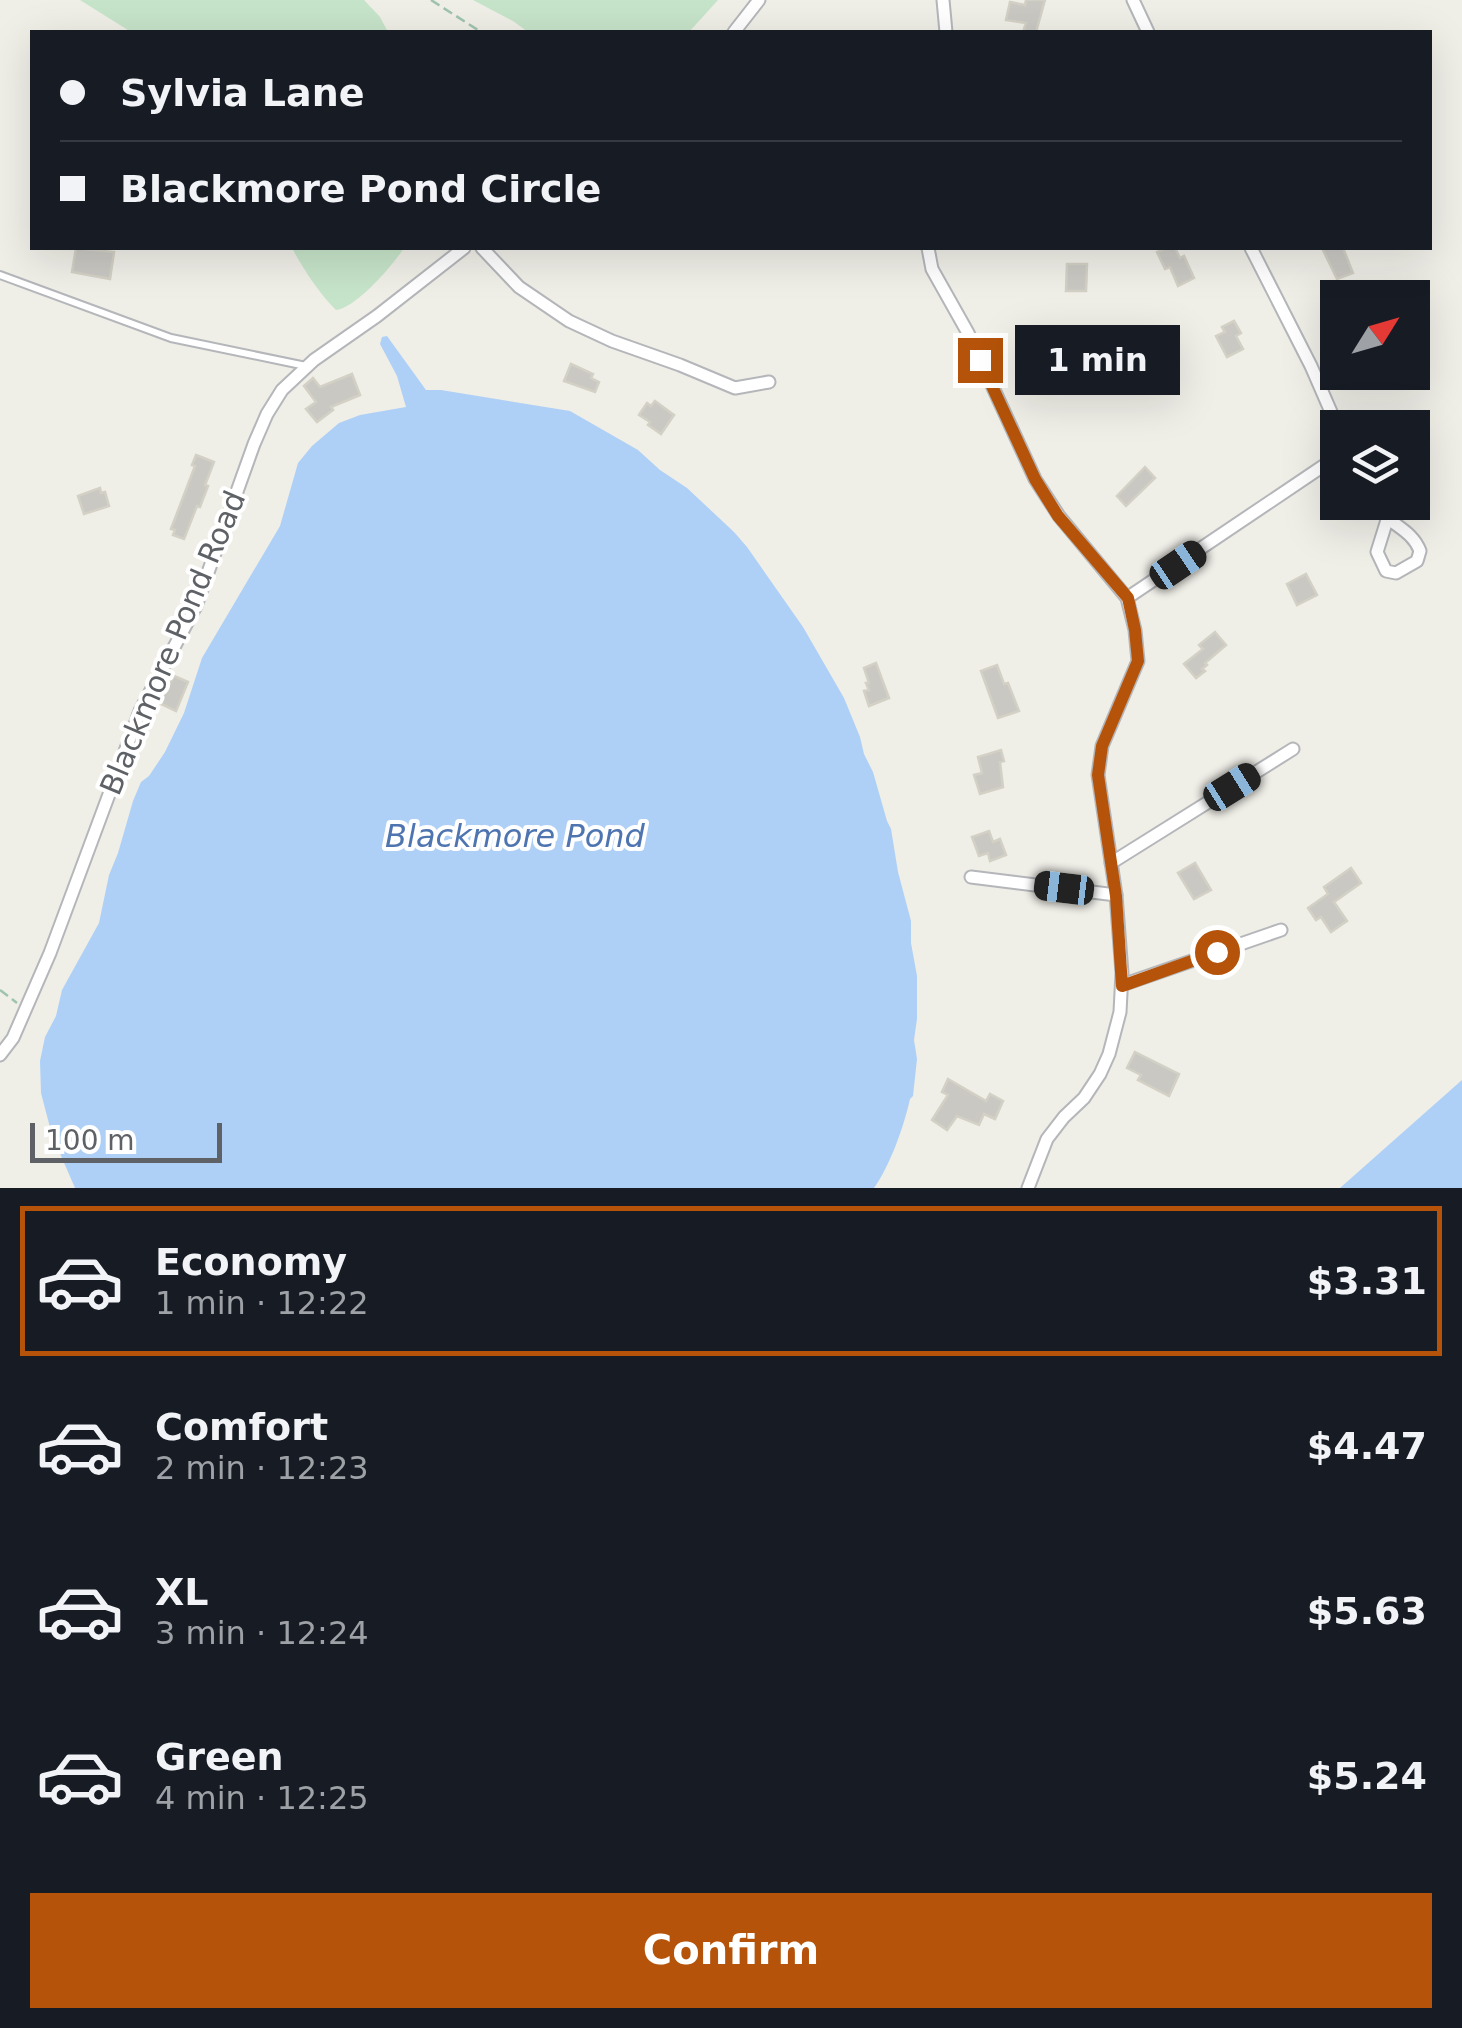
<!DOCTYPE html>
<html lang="en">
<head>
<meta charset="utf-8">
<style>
	:root { --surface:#171b24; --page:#20242c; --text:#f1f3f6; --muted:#9ea1a6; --line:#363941; --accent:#b45309 }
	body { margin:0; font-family:"DejaVu Sans",sans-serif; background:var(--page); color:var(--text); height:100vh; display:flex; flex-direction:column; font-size:38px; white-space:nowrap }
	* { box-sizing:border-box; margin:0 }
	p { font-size:32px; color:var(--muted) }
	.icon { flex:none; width:55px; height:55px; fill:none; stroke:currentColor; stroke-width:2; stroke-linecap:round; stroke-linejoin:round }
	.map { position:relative; height:1188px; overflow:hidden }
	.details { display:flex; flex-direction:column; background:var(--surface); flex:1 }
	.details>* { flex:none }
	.hud { position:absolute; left:30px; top:30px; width:1402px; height:220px; border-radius:0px; box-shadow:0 10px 40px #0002; display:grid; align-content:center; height:220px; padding:0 30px; background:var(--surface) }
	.needle { width:65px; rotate:53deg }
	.controls { position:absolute; left:1320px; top:280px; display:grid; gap:20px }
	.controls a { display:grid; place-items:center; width:110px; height:110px; border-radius:0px; background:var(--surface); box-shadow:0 10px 40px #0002; font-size:50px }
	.scale { position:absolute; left:30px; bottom:25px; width:192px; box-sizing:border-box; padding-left:10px; border:5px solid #5e6165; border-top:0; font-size:28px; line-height:35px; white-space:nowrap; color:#5e6165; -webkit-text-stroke:8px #fff; paint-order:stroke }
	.end { position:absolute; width:45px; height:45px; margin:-22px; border:12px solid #b45309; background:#fff; box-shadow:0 0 0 5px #fff }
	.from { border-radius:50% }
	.bubble { position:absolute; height:70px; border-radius:0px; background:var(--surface); box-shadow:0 10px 40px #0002; font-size:32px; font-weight:700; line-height:70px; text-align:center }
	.car { position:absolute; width:30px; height:60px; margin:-30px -15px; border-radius:12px; box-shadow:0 0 8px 2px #0007; background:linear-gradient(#222 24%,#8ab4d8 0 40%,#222 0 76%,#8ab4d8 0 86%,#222 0) }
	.hud b { display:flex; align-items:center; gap:35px; height:95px; font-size:38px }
	.hud b+b { border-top:2px solid var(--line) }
	.hud i { width:25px; height:25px; background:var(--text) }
	ul { padding:18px 0 0; list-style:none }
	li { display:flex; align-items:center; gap:30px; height:150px; margin:0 20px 15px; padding:0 10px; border:5px solid transparent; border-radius:0px }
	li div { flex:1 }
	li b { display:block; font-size:38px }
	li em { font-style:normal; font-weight:700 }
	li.active { border-color:var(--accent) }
	li>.icon { width:90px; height:90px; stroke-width:1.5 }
	.cta { display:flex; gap:20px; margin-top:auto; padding:20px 30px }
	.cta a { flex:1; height:115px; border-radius:0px; background:var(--accent); color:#fff; font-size:40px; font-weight:700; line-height:115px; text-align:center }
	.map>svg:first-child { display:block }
	.green { fill:#c6e4c9 }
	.water { fill:#aed0f7 }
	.building { fill:#cac8c3; stroke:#d3d0c5; stroke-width:2.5 }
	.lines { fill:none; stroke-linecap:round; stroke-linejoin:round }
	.lane-casing { stroke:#b4b6ba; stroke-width:10 }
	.street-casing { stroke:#b4b6ba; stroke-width:15 }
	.path { stroke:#9fc4ad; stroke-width:2.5; stroke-dasharray:10 5; stroke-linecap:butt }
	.lane { stroke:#fff; stroke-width:6 }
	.street { stroke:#fff; stroke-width:11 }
	.route { stroke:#b45309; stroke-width:12 }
	.labels { text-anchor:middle; stroke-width:8; stroke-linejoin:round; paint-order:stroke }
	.street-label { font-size:30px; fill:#5e6165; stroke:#fff }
	.water-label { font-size:32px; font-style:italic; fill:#4f75b1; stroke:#fff }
</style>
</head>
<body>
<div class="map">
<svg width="1462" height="1188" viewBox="0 0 1462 1188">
	<rect width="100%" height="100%" fill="#efeee7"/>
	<!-- green -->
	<g class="green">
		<path d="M80,0H364L380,17L388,32H131Z"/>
		<path d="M473,0H718L689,32H528L513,21Z"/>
		<path d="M292,248H404C392,266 357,307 336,310C318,292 304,270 292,248Z"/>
	</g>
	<!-- water -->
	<g class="water">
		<path d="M387,336L426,390H441L570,411L638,450L660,470L687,488L734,532L747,547L803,627L844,698L860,737L864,754L873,772L887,821L891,829L898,872L911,921V943L917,976V1019L914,1040L917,1059L913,1096L910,1099C904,1126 890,1166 874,1188H75L52,1135L41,1093L40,1061L45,1037L56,1016L62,990L99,923L109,875L118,853L133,801L141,782L149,776L165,752L184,713L202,658L280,526L298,463L312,446L339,423L360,415L406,407L397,376L380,344L382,337Z"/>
		<path d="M1462,1080V1188H1340Z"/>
	</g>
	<!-- building -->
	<g class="building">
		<path d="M1026,0H1045L1036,32H1023L1026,23L1006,20L1010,2L1025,5Z"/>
		<path d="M76,248L114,252L110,279L72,272Z"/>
		<path d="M1166,248H1175L1180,258L1184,256L1194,278L1178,286L1170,267L1165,269L1157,252Z"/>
		<path d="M1322,248H1343L1353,273L1337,279Z"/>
		<path d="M1067,264H1087L1086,291H1066Z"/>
		<path d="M1234,321L1241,333L1236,336L1243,349L1227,357L1216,336L1225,332L1222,327Z"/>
		<path d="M571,364L593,374L591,378L599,382L595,392L564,381Z"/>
		<path d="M352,374L360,395L331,407L333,410L317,422L306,409L316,402L304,386L313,378L320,387Z"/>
		<path d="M655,401L674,415L661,434L648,425L650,422L639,415L647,403L651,406Z"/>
		<path d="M196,455L214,462L205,485L208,486L200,507L197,506L184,539L173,535L175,530L171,529L195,466L192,465Z"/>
		<path d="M1145,467L1155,478L1126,506L1117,496Z"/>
		<path d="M100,488L101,493L105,492L109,506L84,514L78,496Z"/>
		<path d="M1306,574L1317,595L1297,605L1287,584Z"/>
		<path d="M1215,632L1226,645L1205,663L1207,665L1202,669L1205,671L1196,678L1184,664L1203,649L1199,645Z"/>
		<path d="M876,663L889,698L869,706L864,691L869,690L866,683H869L864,668Z"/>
		<path d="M997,665L1004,684L1008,683L1019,711L998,718L981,671Z"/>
		<path d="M174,676L188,682L176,711L159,703Z"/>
		<path d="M1001,750L1004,761L1000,762L1003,787L980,794L974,775L982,773L978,757Z"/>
		<path d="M989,831L993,842L1000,839L1006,855L990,861L988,853L979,856L972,837Z"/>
		<path d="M1195,863L1211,890L1194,899L1178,873Z"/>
		<path d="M1351,868L1361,883L1334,902L1347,921L1331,932L1321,917L1316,920L1308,908L1328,894L1324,887Z"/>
		<path d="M1135,1052L1179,1074L1169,1096L1138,1080L1141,1075L1127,1068Z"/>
		<path d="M948,1079L986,1101L990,1094L1003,1101L995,1119L984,1114L979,1125L957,1116L947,1130L932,1120L948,1095L942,1092Z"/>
	</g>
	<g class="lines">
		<!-- lane casing -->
		<g class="lane-casing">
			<path id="lane" d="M0,275L171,338L306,366"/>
		</g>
		<!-- street casing -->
		<g class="street-casing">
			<g id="street">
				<path d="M943,0L946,32"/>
				<path d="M1133,0L1148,32"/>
				<path d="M734,32L759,0"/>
				<path d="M482,248L519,287L569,321L612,341L680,365L735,388L769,382"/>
				<path d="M928,248L932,269L968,333L1035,479L1059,516L1127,598L1135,630L1138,661L1102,746L1098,775L1116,895L1122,973L1120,1012L1109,1054L1100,1074L1084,1098L1064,1117L1047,1139L1028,1188"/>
				<path d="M1251,248L1311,366L1338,428"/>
				<path d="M1375,502C1386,525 1411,527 1420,551L1417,561L1396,573L1386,571L1377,552L1387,520"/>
				<path d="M1127,598L1338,456"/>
				<path d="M1111,863L1293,749"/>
				<path d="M971,877L1116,895"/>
				<path d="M1122,985L1281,930"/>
				<path d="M0,1055L13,1038L50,953L140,711L196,606L254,444L267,414L282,390L314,360L377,316L464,248"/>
			</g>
		</g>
		<!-- path -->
		<g class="path">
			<path d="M431,0L481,32"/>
			<path d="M0,990L17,1003"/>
		</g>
		<!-- lane -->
		<use href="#lane" class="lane"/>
		<!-- street -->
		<use href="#street" class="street"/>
	</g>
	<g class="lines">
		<!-- route -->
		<path class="route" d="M980,360L1035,479L1058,516L1128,598L1135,630L1138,661L1102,746L1098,775L1116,896L1122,986L1217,952"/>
	</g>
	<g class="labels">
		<!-- street labels -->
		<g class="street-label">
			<text transform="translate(173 643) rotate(-67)" y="10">Blackmore Pond Road</text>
		</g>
		<!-- water labels -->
		<g class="water-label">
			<text x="515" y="847">Blackmore Pond</text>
		</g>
	</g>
</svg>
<div class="controls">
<a><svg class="needle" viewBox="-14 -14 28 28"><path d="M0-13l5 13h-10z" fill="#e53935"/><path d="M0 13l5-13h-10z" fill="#9ea1a6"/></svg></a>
<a><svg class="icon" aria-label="layers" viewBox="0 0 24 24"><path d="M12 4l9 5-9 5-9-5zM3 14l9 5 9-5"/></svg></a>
</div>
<div class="scale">100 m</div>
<i class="end from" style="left:1217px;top:952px"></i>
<i class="end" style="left:980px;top:360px"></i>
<div class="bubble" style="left:1015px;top:325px;width:165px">1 min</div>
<i class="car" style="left:1178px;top:565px;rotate:56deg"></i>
<i class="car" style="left:1232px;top:787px;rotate:58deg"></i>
<i class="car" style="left:1064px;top:888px;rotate:277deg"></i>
<div class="hud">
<b><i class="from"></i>Sylvia Lane</b>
<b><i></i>Blackmore Pond Circle</b>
</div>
</div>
<section class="details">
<ul>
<li class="active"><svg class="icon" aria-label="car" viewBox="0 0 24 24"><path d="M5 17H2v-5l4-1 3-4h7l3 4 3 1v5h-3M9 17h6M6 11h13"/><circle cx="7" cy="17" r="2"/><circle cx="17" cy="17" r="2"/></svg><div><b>Economy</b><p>1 min · 12:22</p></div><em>$3.31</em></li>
<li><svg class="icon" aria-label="car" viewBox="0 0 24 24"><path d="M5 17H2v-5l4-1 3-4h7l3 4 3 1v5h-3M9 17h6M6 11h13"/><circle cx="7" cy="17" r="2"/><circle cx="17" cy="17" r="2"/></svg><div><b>Comfort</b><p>2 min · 12:23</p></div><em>$4.47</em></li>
<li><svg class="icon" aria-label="car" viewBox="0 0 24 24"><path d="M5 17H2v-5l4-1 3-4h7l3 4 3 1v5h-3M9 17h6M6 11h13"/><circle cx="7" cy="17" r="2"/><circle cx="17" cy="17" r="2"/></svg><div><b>XL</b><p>3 min · 12:24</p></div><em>$5.63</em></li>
<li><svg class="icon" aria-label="car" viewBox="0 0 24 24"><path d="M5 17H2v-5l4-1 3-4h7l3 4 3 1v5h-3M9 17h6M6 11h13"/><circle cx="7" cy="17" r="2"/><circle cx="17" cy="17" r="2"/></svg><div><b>Green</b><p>4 min · 12:25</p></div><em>$5.24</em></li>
</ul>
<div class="cta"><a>Confirm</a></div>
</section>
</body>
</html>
